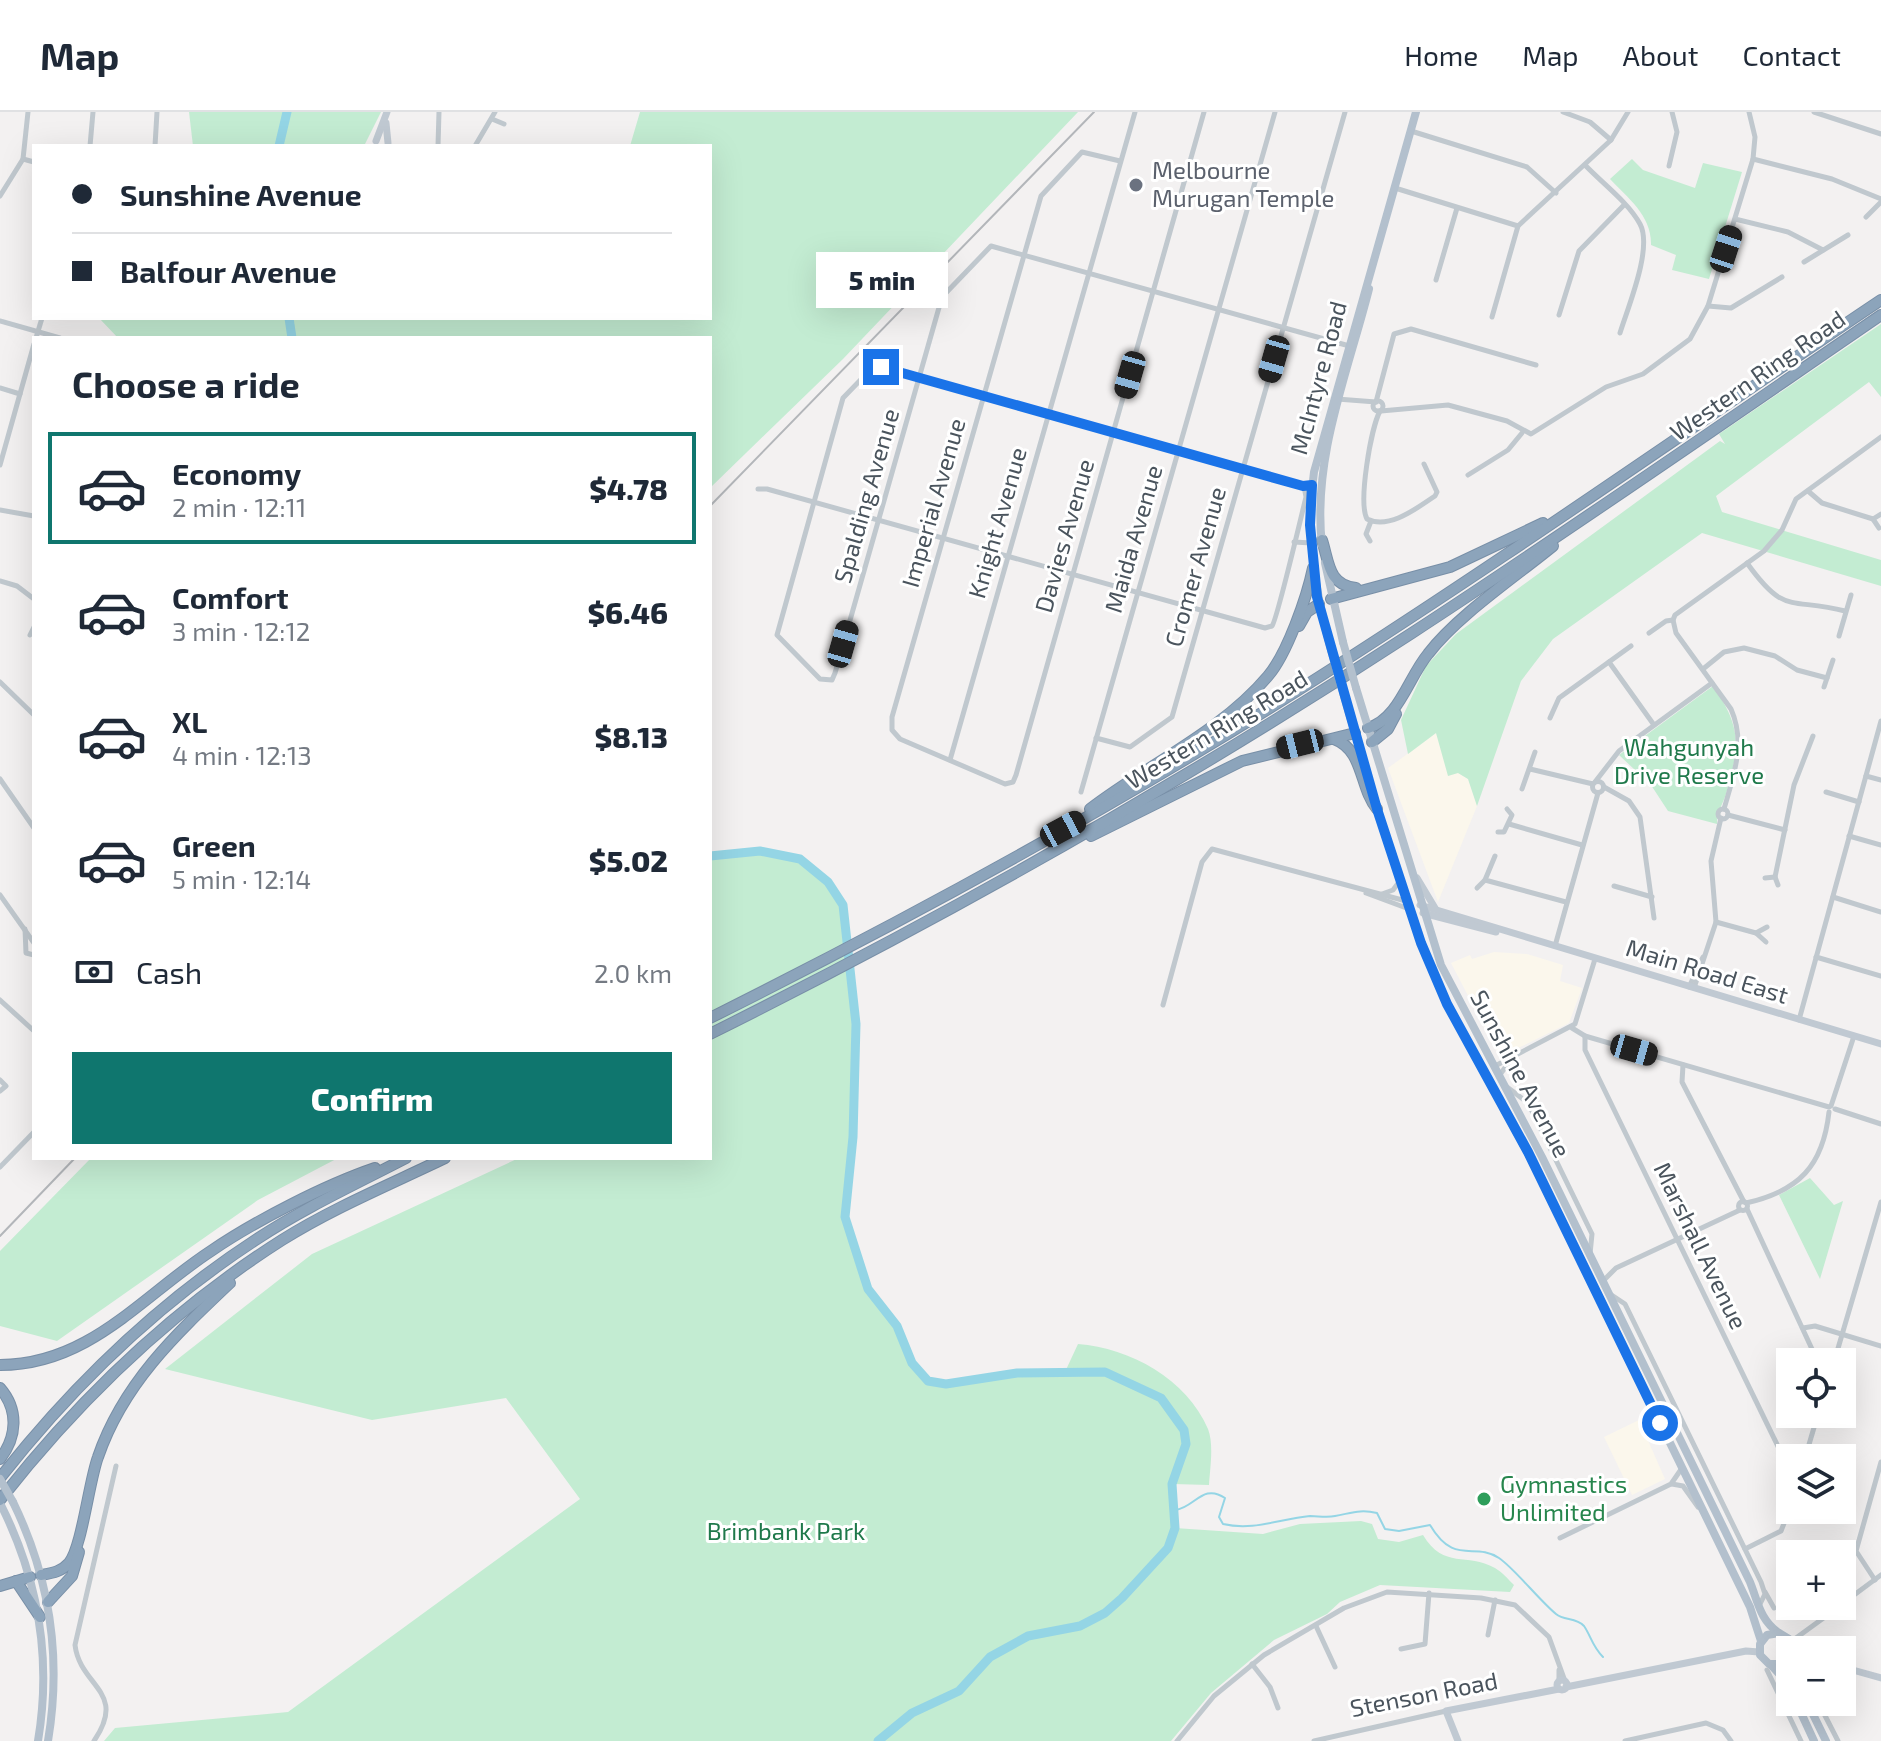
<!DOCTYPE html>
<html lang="en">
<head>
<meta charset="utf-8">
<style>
	:root { --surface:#fff; --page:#f6f6f7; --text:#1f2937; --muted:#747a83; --line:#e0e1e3; --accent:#0f766e }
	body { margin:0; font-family:"Exo 2",sans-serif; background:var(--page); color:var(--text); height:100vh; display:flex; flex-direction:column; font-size:30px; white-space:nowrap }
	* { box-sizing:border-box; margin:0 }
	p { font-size:26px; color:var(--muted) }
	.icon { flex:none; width:44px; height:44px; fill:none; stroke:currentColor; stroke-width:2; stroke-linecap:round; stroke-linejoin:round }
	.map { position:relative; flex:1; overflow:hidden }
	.side { position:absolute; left:32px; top:224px; width:680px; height:824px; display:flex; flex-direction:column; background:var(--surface); border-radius:0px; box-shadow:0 8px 32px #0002 }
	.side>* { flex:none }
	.guide { position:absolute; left:32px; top:32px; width:680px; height:176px; border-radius:0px; box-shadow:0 8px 32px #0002; display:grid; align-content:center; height:176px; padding:0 40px; background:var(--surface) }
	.controls { position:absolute; left:1776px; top:1236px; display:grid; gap:16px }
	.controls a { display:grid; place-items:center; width:80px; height:80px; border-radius:0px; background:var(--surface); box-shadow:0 8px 32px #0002; font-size:40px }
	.end { position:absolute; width:36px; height:36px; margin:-18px; border:10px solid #1a73e8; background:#fff; box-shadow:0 0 0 4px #fff }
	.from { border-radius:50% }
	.bubble { position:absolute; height:56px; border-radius:0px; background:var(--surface); box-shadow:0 8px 32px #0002; font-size:26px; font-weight:800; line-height:56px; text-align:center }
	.car { position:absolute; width:24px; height:48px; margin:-24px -12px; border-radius:10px; box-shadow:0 0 6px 2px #0007; background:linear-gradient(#222 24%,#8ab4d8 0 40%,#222 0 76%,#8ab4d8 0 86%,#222 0) }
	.guide b { display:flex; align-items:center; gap:28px; height:76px; font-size:30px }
	.guide b+b { border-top:2px solid var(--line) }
	.guide i { width:20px; height:20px; background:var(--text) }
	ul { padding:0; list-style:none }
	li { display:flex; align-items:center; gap:24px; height:112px; margin:0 16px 12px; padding:0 24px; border:4px solid transparent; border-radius:0px }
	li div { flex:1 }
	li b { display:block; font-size:30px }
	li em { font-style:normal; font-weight:800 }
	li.on { border-color:var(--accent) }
	li>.icon { width:72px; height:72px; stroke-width:1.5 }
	h2 { padding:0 40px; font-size:36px; line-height:96px }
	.pay { display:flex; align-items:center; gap:20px; height:88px; padding:0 40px; font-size:30px }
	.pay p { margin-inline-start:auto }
	.cta { display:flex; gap:16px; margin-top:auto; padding:16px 40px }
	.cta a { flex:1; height:92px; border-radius:0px; background:var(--accent); color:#fff; font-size:32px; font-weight:800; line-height:92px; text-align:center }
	header { display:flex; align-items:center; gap:48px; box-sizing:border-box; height:112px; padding:0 40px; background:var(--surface); border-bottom:2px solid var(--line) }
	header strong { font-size:38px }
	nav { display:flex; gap:44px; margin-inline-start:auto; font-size:28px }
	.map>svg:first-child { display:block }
	.commercial { fill:#fbf7ec }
	.green { fill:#c3ecd2 }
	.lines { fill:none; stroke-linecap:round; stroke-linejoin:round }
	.stream { stroke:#94d5e5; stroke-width:2 }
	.river { stroke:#94d5e5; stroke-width:9 }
	.highway-casing { stroke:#788fa7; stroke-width:12 }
	.street { stroke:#c0c8ce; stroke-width:5 }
	.secondary { stroke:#c0c9d2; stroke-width:7 }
	.primary { stroke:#b3c0cd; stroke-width:8 }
	.highway { stroke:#8ca4bb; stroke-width:10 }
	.rail { stroke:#b3b6ba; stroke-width:2 }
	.primary-bridge { stroke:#b3c0cd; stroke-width:8 }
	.route { stroke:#1a73e8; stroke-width:10 }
	.worship-dot { fill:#6b7280; stroke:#fff; stroke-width:3 }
	.leisure-dot { fill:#2e9e5b; stroke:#fff; stroke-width:3 }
	.labels { text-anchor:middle; stroke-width:6; stroke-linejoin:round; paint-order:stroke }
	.worship-label { font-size:24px; fill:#5b616d; stroke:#fff; text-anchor:start }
	.street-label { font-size:24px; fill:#4a545d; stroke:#fff }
	.park-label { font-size:24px; fill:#1f794b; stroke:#fff }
	.leisure-label { font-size:24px; fill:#27864d; stroke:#fff; text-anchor:start }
</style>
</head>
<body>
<header>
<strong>Map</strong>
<nav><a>Home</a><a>Map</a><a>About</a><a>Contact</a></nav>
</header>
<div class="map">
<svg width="1881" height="1629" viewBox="0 0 1881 1629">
	<rect width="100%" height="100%" fill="#f3f1f1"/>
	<!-- commercial -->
	<g class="commercial">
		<path d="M1436,621L1458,661L1468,667L1477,694L1438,790L1388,656Z"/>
		<path d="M1494,840L1527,842L1563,853L1560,869L1582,876L1569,911L1500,945L1451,851L1470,843L1472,847Z"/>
		<path d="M1639,1308L1665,1367L1632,1383L1604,1325Z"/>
	</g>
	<!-- green -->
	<g class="green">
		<path d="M189,0H381L364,34H193Z"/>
		<path d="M640,0H1078L843,247L710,376V226H118L99,206H710V34H630Z"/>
		<path d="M1632,47L1643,58L1695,76L1703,51L1742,60L1709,167L1672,158L1676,143L1651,133C1652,104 1628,86 1610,67Z"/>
		<path d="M1881,212V285L1869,270L1716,384L1722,400L1881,448V474L1702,421L1553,527L1521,569L1477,694L1468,667L1458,661L1448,664L1436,621L1408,642L1401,608L1426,554L1456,522L1720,329L1725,332L1719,322Z"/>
		<path d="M1713,574C1742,616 1740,634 1726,682C1722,694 1717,700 1717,712L1668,699L1651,673L1619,643Z"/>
		<path d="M760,739L800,747L828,770L843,793L856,912L853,1025L845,1105L873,1187L897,1214L912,1251L928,1269L946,1272L1017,1261L1064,1262L1078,1232C1130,1236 1187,1267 1208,1317C1214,1332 1210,1357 1209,1373L1173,1372L1175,1416L1263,1422L1300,1412L1361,1409L1372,1412L1378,1427L1399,1430L1423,1423C1444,1458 1467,1440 1495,1456C1502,1460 1508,1467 1514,1473L1510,1480L1380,1473L1340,1490L1327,1502L1274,1528L1211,1581L1171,1629H104L115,1616L288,1600L580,1387L506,1286L372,1308L165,1257L312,1142L519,1046H710V744Z"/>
		<path d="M91,1046H338L258,1088L57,1229L0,1214V1139Z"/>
		<path d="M1810,1066L1834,1093L1843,1089L1820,1167L1779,1083Z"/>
	</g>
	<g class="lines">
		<!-- stream -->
		<path class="stream" d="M1176,1398C1195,1395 1203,1371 1225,1386L1219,1405L1223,1412C1254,1419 1279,1407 1310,1404C1318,1404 1327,1406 1335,1404C1352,1401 1360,1397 1377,1401L1385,1417L1399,1419L1430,1413C1455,1455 1474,1429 1499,1446C1514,1456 1540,1489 1556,1502C1564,1509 1576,1505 1584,1514C1591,1524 1592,1534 1603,1545"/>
		<!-- river -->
		<g class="river">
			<path d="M279,34L287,0"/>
			<path d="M289,206L292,226"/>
			<path d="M710,744L760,739L800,747L828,770L843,793L856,912L853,1025L845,1105L868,1177L897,1214L912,1251L928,1269L946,1272L1017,1261L1105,1260L1161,1286L1184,1318L1186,1332L1172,1372L1175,1416L1168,1436L1122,1486L1105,1501L1080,1514L1028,1524L990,1545L959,1579L912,1601L878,1629"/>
		</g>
		<!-- highway casing -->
		<g class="highway-casing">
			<g id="highway">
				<path d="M1322,428C1329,450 1328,473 1356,476"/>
				<path d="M1331,487L1450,455L1543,411"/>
				<path d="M1299,514L1307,500L1319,492"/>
				<path d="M1368,616C1399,607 1408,566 1428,542C1457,504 1515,465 1553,434"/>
				<path d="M1334,627C1364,638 1359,675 1377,697"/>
				<path d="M1372,630L1388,617L1396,602"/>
				<path d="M1090,697C1147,653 1221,620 1268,564C1287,542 1307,485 1313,456"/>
				<path d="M1091,724L1242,649L1355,621"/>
				<path d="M710,906C918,802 1123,690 1319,565C1509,444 1693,314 1881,188"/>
				<path d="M710,922C951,802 1187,668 1412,521C1570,418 1725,310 1881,203"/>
				<path d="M0,1253C89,1253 142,1184 211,1139C255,1109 325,1073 375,1056"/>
				<path d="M0,1276C19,1298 17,1325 0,1347"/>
				<path d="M0,1366C74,1272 157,1192 257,1127C304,1096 356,1072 406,1046"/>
				<path d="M0,1388C80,1286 172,1198 282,1128C333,1096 391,1072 445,1046"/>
				<path d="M41,1463C52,1461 61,1460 69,1451C82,1435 89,1369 98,1345C123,1272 175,1223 230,1171"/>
				<path d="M16,1469L40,1505"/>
				<path d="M0,1474L30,1465"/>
				<path d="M48,1490L72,1464L79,1440"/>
			</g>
		</g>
		<!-- street -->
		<g class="street">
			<path d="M1563,0L1590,10L1611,28"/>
			<path d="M1814,0L1881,22"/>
			<path d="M492,7L504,12"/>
			<path d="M1411,19L1527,55L1556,81"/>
			<path d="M90,34L93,0"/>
			<path d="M155,34L157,0"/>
			<path d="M438,34L439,0"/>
			<path d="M475,34L495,0"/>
			<path d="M23,47L34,50"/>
			<path d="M1753,47L1832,67L1881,87"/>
			<path d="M1120,49L1082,40L1041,84L892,605V618L900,627L1005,672L1013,670L1016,663L1204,0"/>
			<path d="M1585,53C1602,71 1628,90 1640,112C1653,136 1628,195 1620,221"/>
			<path d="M1669,54L1677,20L1672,0"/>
			<path d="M1395,76L1518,114"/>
			<path d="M0,84L23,47L28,0"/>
			<path d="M1866,105L1881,90"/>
			<path d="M1735,107L1788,120L1823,138"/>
			<path d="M1804,150L1848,123"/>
			<path d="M1436,168L1457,96"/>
			<path d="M1708,194L1731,196L1782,165"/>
			<path d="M1559,203L1579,139L1624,93"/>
			<path d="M1492,205L1518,114L1611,28L1628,0"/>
			<path d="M0,209L60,226"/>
			<path d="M36,226L42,206"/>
			<path d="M0,276L20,282"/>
			<path d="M1337,287L1376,290"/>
			<circle cx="1378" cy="294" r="5"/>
			<path d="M1376,290L1394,222L1411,217L1536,253"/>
			<path d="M1380,299C1371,316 1358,390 1367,407C1389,418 1417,396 1435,384L1437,380L1424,352"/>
			<path d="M1381,299L1448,293L1507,309L1531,322L1606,275L1643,262L1690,227L1708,194L1753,47L1755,25L1749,0"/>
			<path d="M0,353L34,232"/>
			<path d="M1468,363L1508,338L1522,321"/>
			<path d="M1312,373L1302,374L919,265L874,254L843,286L777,523L820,567L832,568L835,561L942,185L991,134L1353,235"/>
			<path d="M758,377H767L1265,516L1272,514C1277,508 1302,401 1306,385L1304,374"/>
			<path d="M1808,379L1822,391L1873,407"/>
			<path d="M0,398L34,404"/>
			<path d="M1879,416L1873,407L1881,402"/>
			<path d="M1370,429L1366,422L1371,409"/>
			<path d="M1294,430L1311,431"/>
			<path d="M1747,451C1785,504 1789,485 1845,499"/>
			<path d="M0,469L17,474L34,487"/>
			<path d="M1673,508L1676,521L1731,597C1746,631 1734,662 1724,697"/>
			<path d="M1649,521L1666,509L1673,508L1675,503L1764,439L1782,418L1796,387L1881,325"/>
			<path d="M30,523L34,515"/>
			<path d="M1839,524L1851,483"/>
			<path d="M1609,550L1654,613"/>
			<path d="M1703,557L1724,540L1744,536L1775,544L1797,558L1827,566"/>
			<path d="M0,570L34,603"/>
			<path d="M1824,575L1833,548"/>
			<path d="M1550,606L1559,586L1631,534"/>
			<path d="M1096,626L1130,635L1172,605L1345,0"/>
			<path d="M950,648L1135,0"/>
			<path d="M1530,657L1593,672"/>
			<path d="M1866,664L1881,668"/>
			<path d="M0,667L34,716"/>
			<circle cx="1598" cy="675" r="5.5"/>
			<path d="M1595,670L1619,639L1712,571"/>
			<path d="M1604,675L1629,689L1640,705L1654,806"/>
			<path d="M1522,677L1535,640"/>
			<path d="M1081,680L1275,0"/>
			<path d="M1826,680L1859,690"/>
			<circle cx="1723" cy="702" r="5"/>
			<path d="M1728,703L1785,718"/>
			<path d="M1509,712L1582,733"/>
			<path d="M1498,720H1504L1512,703L1507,697"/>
			<path d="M1849,724L1881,733"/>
			<path d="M1495,744L1485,768L1566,790"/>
			<path d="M1775,765L1794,673L1813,624"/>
			<path d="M1765,766L1775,765L1778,773"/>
			<path d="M1614,774L1652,785"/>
			<path d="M1477,776L1485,768"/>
			<path d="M1366,781L1409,797"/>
			<path d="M1382,782L1393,778L1399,770"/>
			<path d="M0,783L34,831"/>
			<path d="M1833,785L1881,800"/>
			<path d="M1716,810L1756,821"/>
			<path d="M25,817L26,841L34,843"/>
			<path d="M1766,830L1756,821L1767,815"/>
			<path d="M1555,834L1598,681"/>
			<path d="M1816,845L1881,864"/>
			<path d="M1689,875L1703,845"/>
			<path d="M1694,876L1716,810L1711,749L1721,706"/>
			<path d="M0,888L34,919"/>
			<path d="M1163,893L1202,750L1212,737L1406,789"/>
			<path d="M1799,908L1881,609"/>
			<path d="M1572,916L1585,924L1829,995"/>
			<path d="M1585,924V938L1790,1359"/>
			<path d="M1683,953L1682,970L1744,1090"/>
			<path d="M1495,954L1575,912L1595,847"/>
			<path d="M1499,964L1512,946"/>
			<path d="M0,968L6,974L0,979"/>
			<path d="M1507,975L1528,991L1592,1122L1590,1142"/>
			<path d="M1831,994L1854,924"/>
			<path d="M1835,997L1881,1012"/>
			<path d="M0,1055L34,1020"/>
			<circle cx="1743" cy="1094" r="4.5"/>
			<path d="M1746,1091C1799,1079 1823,1054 1829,1000"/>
			<path d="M1747,1097L1818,1250"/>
			<path d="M1603,1169L1616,1156L1740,1098"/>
			<path d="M1610,1182L1625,1192L1761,1470L1765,1482L1759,1494"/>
			<path d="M1803,1216L1815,1214L1881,1234"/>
			<path d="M1834,1250L1881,1090"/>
			<path d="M1805,1346L1818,1302"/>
			<path d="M1672,1372L1683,1374L1698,1395"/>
			<path d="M1560,1426L1671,1372L1682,1356"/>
			<path d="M1745,1437L1781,1419L1790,1396"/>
			<path d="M1875,1468L1856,1439L1881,1350"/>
			<path d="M1765,1480L1774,1496"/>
			<path d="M1842,1492L1881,1463"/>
			<path d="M1316,1514L1335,1555"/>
			<path d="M1488,1523L1495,1488"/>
			<path d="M1796,1526L1840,1494"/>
			<path d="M1401,1537L1425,1532L1429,1481"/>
			<path d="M1252,1552L1270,1575L1278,1596"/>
			<path d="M1767,1558L1801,1629"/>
			<path d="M1559,1569V1558"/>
			<path d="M1818,1590L1838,1629"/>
			<path d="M94,1629C128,1579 80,1575 75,1533L116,1354"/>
			<path d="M1177,1629L1214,1584L1264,1543L1344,1496L1387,1480L1481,1486L1515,1493L1549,1525L1565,1569"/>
			<path d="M1314,1629L1446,1599"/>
			<path d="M1625,1629L1706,1611L1723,1618L1731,1629"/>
		</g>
		<!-- secondary -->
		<g class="secondary">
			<path d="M386,11L388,31"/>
			<path d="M376,29L387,0"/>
			<path d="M1417,766L1435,796"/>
			<path d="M1420,793L1881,932"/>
			<path d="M1423,801L1496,820"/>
			<path d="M1842,1555L1881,1566"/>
			<circle cx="1562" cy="1573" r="5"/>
			<path d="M1566,1575L1746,1539L1759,1540"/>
			<path d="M1458,1629L1446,1599L1559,1577"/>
		</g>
		<!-- primary -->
		<g class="primary">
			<path d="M1322,433C1312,346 1348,260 1369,177"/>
			<path d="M1325,451L1343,530"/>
			<path d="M1331,538C1315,479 1305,421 1314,360L1416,0"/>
			<path d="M1356,576L1441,853L1542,1045L1750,1470C1758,1490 1760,1508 1779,1521"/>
			<path d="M1344,584L1372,679"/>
			<path d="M1376,693L1421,831L1447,892L1537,1058L1750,1495L1761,1529"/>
			<path d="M13,1390C50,1466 62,1545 48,1629"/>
			<path d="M0,1391C38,1466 52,1545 38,1629"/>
			<path d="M1790,1544L1780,1552H1769L1760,1543V1532L1767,1523L1779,1521L1789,1527L1792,1538"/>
			<path d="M1772,1554L1790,1574"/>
			<path d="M1796,1590L1814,1629"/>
			<path d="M1807,1590L1826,1629"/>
		</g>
		<!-- highway -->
		<use href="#highway" class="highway"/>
		<!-- rail -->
		<g class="rail">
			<path d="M710,394L1094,0"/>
			<path d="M0,1124L75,1046"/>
		</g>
		<!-- primary-bridge -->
		<g class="primary-bridge">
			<path d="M1343,530L1356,576"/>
			<path d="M1331,538L1344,584"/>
			<path d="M0,1367L13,1390"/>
		</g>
	</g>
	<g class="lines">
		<!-- route -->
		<path class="route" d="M881,255L1303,374L1312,373L1310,413L1317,485L1377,697L1421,831L1447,892L1528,1040L1660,1311"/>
	</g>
	<!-- markers -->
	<circle class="worship-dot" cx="1136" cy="73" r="8"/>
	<circle class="leisure-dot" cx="1484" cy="1387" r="8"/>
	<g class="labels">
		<!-- worship labels -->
		<g class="worship-label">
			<text x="1152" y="67">Melbourne<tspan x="1152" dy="28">Murugan Temple</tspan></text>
		</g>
		<!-- street labels -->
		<g class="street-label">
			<text transform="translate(1758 264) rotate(-35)" y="8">Western Ring Road</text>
			<text transform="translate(1319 266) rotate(-75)" y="8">McIntyre Road</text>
			<text transform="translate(867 384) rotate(-74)" y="8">Spalding Avenue</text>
			<text transform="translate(934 391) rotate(-74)" y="8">Imperial Avenue</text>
			<text transform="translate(998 411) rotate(-74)" y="8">Knight Avenue</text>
			<text transform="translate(1065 424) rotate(-74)" y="8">Davies Avenue</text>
			<text transform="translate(1134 427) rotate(-74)" y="8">Maida Avenue</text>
			<text transform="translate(1196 455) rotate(-74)" y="8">Cromer Avenue</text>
			<text transform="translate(1217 618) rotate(-31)" y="8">Western Ring Road</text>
			<text transform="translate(1707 860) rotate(17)" y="8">Main Road East</text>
			<text transform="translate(1520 962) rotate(62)" y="8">Sunshine Avenue</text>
			<text transform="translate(1700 1134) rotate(64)" y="8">Marshall Avenue</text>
			<text transform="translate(1424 1583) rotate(-11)" y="8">Stenson Road</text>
		</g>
		<!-- park labels -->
		<g class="park-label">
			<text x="1689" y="644">Wahgunyah<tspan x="1689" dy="28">Drive Reserve</tspan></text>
			<text x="786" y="1428">Brimbank Park</text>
		</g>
		<!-- leisure labels -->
		<g class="leisure-label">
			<text x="1500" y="1381">Gymnastics<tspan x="1500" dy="28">Unlimited</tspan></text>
		</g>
	</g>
</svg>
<div class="controls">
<a><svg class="icon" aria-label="locate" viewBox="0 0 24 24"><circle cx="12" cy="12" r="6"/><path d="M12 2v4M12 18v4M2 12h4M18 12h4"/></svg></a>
<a><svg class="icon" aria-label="layers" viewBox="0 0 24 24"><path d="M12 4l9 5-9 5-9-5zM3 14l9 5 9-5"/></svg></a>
<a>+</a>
<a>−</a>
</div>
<i class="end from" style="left:1660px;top:1311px"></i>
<i class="end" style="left:881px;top:255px"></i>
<div class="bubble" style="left:816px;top:140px;width:132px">5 min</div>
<i class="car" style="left:1726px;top:137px;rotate:18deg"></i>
<i class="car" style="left:1274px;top:247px;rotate:196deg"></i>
<i class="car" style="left:1130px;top:263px;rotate:196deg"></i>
<i class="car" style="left:843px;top:532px;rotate:16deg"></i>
<i class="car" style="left:1300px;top:632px;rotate:256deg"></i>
<i class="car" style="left:1063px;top:717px;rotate:62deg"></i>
<i class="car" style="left:1634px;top:938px;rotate:106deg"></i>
<div class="guide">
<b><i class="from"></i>Sunshine Avenue</b>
<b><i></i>Balfour Avenue</b>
</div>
<section class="side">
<h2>Choose a ride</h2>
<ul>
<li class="on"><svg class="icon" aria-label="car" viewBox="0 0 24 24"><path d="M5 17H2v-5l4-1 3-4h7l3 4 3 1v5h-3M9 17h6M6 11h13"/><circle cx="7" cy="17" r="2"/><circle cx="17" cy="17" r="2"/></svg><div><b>Economy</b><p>2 min · 12:11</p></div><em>$4.78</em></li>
<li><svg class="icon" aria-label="car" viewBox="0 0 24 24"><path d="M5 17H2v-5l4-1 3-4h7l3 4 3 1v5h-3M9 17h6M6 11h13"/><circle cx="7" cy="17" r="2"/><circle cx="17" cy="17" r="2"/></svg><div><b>Comfort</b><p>3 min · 12:12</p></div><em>$6.46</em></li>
<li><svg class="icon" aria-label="car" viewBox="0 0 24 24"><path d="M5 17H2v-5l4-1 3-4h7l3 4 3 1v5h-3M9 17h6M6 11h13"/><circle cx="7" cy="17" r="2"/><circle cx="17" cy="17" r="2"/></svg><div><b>XL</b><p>4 min · 12:13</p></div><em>$8.13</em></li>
<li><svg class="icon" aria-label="car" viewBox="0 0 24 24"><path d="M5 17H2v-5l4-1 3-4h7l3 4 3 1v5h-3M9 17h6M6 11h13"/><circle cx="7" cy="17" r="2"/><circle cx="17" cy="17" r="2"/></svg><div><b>Green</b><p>5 min · 12:14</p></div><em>$5.02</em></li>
</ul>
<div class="pay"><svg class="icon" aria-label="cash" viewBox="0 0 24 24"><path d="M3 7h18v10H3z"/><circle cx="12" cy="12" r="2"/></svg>Cash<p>2.0 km</p></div>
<div class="cta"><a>Confirm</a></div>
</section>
</div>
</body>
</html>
